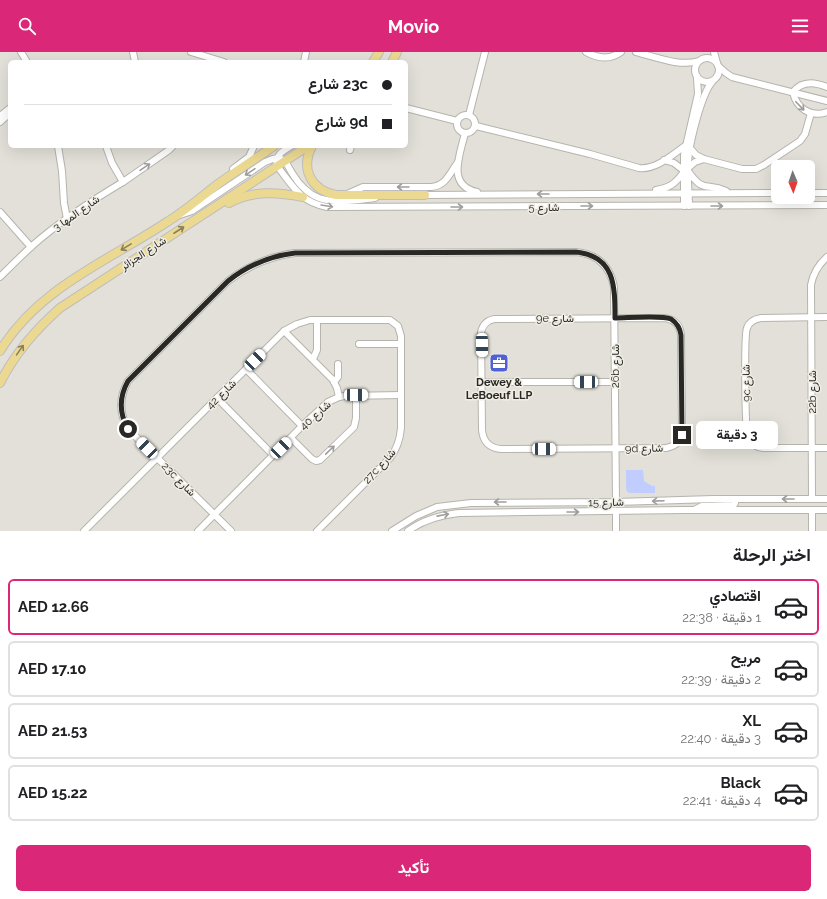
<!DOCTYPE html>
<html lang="ar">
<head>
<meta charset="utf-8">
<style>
	:root { --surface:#fff; --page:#f2f2f2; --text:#202124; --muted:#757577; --line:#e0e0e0; --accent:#db2777 }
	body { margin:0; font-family:Raleway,Vazirmatn,sans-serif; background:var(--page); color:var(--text); direction:rtl; height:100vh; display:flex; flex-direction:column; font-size:15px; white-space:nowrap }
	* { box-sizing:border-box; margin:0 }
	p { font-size:13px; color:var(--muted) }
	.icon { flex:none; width:22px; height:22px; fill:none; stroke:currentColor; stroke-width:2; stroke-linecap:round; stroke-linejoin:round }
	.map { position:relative; height:479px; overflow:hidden; direction:ltr }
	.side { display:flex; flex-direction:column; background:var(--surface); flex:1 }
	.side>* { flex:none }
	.top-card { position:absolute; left:8px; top:8px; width:400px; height:88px; border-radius:6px; box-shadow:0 4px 16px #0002; direction:rtl; display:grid; align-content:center; height:88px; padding:0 16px; background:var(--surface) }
	.needle { width:26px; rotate:178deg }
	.tools { position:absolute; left:771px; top:108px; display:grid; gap:8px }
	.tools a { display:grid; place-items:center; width:44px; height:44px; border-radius:6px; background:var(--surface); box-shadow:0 4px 16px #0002; font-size:20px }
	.end { position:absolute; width:18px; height:18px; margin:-9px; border:5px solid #292825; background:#fff; box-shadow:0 0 0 2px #fff }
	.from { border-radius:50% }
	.bubble { position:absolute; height:28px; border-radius:6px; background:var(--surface); box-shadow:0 4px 16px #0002; font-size:13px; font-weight:700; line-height:28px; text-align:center; direction:rtl }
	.car { position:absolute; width:12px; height:24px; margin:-12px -6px; border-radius:5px; box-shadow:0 0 3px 1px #0007; background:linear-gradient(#fff 24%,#345 0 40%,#fff 0 76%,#345 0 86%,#fff 0) }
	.top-card b { display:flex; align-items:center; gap:14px; height:38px; font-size:15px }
	.top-card b+b { border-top:1px solid var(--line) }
	.top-card i { width:10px; height:10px; background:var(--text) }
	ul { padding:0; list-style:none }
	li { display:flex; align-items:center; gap:12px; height:56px; margin:0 8px 6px; padding:0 8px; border:2px solid var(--line); border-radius:6px }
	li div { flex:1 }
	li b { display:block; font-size:15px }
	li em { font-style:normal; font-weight:700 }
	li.selected { border-color:var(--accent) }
	li>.icon { width:36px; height:36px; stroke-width:1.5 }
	h2 { padding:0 16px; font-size:18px; line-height:48px }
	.cta { display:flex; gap:8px; margin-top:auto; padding:8px 16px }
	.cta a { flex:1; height:46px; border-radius:6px; background:var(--accent); color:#fff; font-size:16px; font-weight:700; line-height:46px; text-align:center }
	header { display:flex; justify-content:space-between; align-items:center; height:52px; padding:0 16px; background:var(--accent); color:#fff; font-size:18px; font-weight:700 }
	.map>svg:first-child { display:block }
	.green { fill:#c0cdfe }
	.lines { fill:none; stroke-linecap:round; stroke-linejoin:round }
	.minor-casing { stroke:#b6b4ac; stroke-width:8 }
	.major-casing { stroke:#bfbebe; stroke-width:10 }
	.minor { stroke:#fff; stroke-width:6 }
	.major { stroke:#ecd991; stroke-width:8 }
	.oneway { stroke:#9f9e9d }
	.oneway2 { stroke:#8a805b }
	.route { stroke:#292825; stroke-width:5 }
	.labels { text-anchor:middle; stroke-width:3; stroke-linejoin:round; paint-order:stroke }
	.street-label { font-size:11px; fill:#292825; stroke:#f0ede5 }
	.poi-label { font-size:11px; font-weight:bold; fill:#292825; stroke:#f0ede5 }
</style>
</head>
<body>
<header><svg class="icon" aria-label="menu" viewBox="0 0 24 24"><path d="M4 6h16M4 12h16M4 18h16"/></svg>Movio<svg class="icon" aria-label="search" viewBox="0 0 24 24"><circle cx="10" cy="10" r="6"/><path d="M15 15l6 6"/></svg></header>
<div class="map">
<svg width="827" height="479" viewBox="0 0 827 479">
	<rect width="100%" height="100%" fill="#e2e0d8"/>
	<!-- green -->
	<path class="green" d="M626,418H643L644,429L652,434H655V441H631L627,440L626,436Z"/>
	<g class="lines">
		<!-- minor casing -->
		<g class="minor-casing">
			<g id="minor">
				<path d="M21,0L27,10"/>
				<path d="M133,0L135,10"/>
				<path d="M191,0L224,10"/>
				<path d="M586,0C597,6 610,8 621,0"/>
				<path d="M636,0C656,5 679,15 699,9"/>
				<path d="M714,0L717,11"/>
				<circle cx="707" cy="18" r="12"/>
				<path d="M304,10L306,0"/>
				<path d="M718,14L726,21L732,25L827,49"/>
				<path d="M827,35C815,30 802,28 793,40C796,56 811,66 827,60"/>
				<path d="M406,56L457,69"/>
				<circle cx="466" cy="72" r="9"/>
				<path d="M469,63L485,0"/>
				<path d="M0,64L10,56"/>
				<path d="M0,70L10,61"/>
				<path d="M476,74L590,102L639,116C656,118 672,103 685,94L690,96L696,103L704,107L742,117H756L764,113L800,89L805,82L811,61"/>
				<path d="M465,81C460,103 446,133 477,140"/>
				<path d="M58,94L62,119L64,151L67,167"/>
				<path d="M106,94L112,111L123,130L169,98L173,94"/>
				<path d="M291,94C283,99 275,103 277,114C293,134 300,150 327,155L827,153"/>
				<path d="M350,98L351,94"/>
				<path d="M664,108L674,111L683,118"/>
				<path d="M688,116L695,110L704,107"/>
				<path d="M233,117L249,105L254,94"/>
				<path d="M688,119C704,142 706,130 726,139"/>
				<path d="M656,138C669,136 675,132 683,121"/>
				<path d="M808,141H827"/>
				<path d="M345,143L363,135H431C446,134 450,121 458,110"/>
				<path d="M422,143L778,141"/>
				<path d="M684,154V103L698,42L697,26"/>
				<path d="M689,154C689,140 687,126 688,113C688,95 701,43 712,30"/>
				<path d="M0,160L31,195"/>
				<path d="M180,163L192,159L265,110C270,108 277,104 283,108C287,110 289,117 292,121C298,131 306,141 319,146C336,152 357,148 375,146"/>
				<path d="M0,225C10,215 21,204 32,194C59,170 91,149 123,130"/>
				<path d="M827,265L761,266C755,267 749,270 747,276C744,284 745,379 748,387C751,393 756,395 763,396H827"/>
				<path d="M664,266C674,267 680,273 681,283L682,379C682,389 676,394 666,396L501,397C489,396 483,389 482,378L481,280C483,272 487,268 495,267Z"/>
				<path d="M284,279L333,328L337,336L339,345"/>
				<path d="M359,292H401"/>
				<path d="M313,307L317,298V268"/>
				<path d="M246,317L302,374"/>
				<path d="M334,330L338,325V312"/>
				<path d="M482,330H615"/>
				<path d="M217,346L273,403"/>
				<path d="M291,386L312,407L316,409L320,408L354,375L356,366V343"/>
				<path d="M812,447L811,233C813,222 818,213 827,205"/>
				<path d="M696,457L702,454L734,453L735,451V447"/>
				<path d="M812,458V479"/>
				<path d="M616,460V479"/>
				<path d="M84,479L284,279L297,272L310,268H390L398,274L401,284V376C400,388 397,397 390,406L317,479"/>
				<path d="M198,479L302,374L328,350L339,345L345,344L401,343"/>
				<path d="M231,479L128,377C119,361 119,345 128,329L228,229C249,213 270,204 295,201L576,200C597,202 610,214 614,235L616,450"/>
				<path d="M392,479L416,464L437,455L471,451L616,450L713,447H827"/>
				<path d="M408,479C423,468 440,463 459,461L684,458H827"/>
			</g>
		</g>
		<!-- major casing -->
		<g class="major-casing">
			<g id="major">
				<path d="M373,10L379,0"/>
				<path d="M392,10L397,0"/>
				<path d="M312,94C300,117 311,138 336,143H425"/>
				<path d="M229,151C253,138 277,140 303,145"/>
				<path d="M0,299C38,236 108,209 167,170C185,159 201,145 218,132C236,119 255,107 274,94"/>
				<path d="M0,331C15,301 35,278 60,256L308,94"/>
			</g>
		</g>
		<!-- minor -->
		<use href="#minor" class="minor"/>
		<!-- major -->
		<use href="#major" class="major"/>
	</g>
	<!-- one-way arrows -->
	<defs><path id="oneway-shaft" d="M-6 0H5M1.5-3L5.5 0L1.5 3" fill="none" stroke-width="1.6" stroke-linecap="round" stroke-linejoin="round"/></defs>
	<g class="oneway">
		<use href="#oneway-shaft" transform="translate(800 54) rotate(46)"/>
		<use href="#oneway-shaft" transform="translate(145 115) rotate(-34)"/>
		<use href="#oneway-shaft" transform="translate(250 120) rotate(146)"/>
		<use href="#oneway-shaft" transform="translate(403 135) rotate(-180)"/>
		<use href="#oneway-shaft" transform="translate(543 142) rotate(180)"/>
		<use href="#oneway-shaft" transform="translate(327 154) rotate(9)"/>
		<use href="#oneway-shaft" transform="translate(587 154)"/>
		<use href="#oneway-shaft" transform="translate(717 154)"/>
		<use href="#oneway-shaft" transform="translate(457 155)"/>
		<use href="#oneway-shaft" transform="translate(330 398) rotate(-44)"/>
		<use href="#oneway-shaft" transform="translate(788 447) rotate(180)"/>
		<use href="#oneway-shaft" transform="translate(658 449) rotate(178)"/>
		<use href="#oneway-shaft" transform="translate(500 450) rotate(180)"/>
		<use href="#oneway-shaft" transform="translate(573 460)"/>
		<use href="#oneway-shaft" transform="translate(443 463) rotate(-11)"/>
	</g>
	<g class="oneway2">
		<use href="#oneway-shaft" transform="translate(179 178) rotate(-33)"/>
		<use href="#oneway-shaft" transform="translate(126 195) rotate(149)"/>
		<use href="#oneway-shaft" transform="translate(20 298) rotate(-55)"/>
	</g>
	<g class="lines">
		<!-- route -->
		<path class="route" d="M128,377C119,361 119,345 128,329L228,229C248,213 270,204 295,201L576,200C615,204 615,234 615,266C627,266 662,263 671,267C677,271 680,276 681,283L682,383"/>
	</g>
	<!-- icons -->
	<defs>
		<g id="office-square" transform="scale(1)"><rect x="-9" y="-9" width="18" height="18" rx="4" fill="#5060d5" stroke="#f0ede5"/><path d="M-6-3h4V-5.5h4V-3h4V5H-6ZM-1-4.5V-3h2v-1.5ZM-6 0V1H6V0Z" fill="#fff"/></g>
	</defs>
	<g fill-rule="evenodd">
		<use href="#office-square" x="499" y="311"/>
	</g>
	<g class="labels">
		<!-- street labels -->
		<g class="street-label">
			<text x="544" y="159">شارع 5</text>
			<text transform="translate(76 161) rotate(-35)" y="4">شارع المها 3</text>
			<text transform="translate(143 201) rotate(-33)" y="4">شارع الجزائر</text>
			<text x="555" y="270">9e شارع</text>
			<text transform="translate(615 314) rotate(-90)" y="4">26b شارع</text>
			<text transform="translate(746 331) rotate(-91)" y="4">9c شارع</text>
			<text transform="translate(812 340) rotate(-90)" y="4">22b شارع</text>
			<text transform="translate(221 342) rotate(-45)" y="4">شارع 42</text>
			<text transform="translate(315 363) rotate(-42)" y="4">شارع 40</text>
			<text transform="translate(644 396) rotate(-1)" y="4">9d شارع</text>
			<text transform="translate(379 414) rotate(-48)" y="4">27c شارع</text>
			<text transform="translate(179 427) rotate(45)" y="4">23c شارع</text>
			<text transform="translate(606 450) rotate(-1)" y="4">شارع 15</text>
		</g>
		<!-- poi labels -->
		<g class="poi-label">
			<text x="499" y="334">Dewey &amp;<tspan x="499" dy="13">LeBoeuf LLP</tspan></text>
		</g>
	</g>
</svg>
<div class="tools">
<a><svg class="needle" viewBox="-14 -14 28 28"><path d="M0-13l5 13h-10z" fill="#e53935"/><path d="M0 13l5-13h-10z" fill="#757577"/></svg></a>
</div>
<i class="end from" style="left:128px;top:377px"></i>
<i class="end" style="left:682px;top:383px"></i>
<div class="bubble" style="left:696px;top:369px;width:82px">3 دقيقة</div>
<i class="car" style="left:482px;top:293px;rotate:179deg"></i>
<i class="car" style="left:255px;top:308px;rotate:45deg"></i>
<i class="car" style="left:586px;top:330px;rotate:270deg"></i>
<i class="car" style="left:356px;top:343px;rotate:90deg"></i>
<i class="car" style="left:147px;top:396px;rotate:315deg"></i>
<i class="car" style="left:281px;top:396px;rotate:45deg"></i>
<i class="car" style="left:544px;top:397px;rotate:90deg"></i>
<div class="top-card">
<b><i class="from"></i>23c شارع</b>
<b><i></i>9d شارع</b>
</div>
</div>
<section class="side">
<h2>اختر الرحلة</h2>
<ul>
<li class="selected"><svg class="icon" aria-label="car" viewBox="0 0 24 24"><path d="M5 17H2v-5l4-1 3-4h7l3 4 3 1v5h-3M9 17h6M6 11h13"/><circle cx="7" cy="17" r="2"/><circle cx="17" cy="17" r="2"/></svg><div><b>اقتصادي</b><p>1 دقيقة · 22:38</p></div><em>AED 12.66</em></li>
<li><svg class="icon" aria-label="car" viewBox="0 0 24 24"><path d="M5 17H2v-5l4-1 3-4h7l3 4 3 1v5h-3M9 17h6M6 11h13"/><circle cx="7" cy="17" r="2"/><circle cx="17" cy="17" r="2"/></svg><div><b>مريح</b><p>2 دقيقة · 22:39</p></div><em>AED 17.10</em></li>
<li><svg class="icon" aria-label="car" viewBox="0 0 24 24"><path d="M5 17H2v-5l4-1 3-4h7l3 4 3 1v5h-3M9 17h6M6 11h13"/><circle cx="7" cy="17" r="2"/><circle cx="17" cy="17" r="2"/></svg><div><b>XL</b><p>3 دقيقة · 22:40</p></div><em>AED 21.53</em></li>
<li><svg class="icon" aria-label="car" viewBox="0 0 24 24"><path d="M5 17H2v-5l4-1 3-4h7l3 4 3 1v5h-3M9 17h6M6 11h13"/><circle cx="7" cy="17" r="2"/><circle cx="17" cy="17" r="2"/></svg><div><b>Black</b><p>4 دقيقة · 22:41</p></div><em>AED 15.22</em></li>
</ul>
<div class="cta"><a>تأكيد</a></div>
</section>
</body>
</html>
